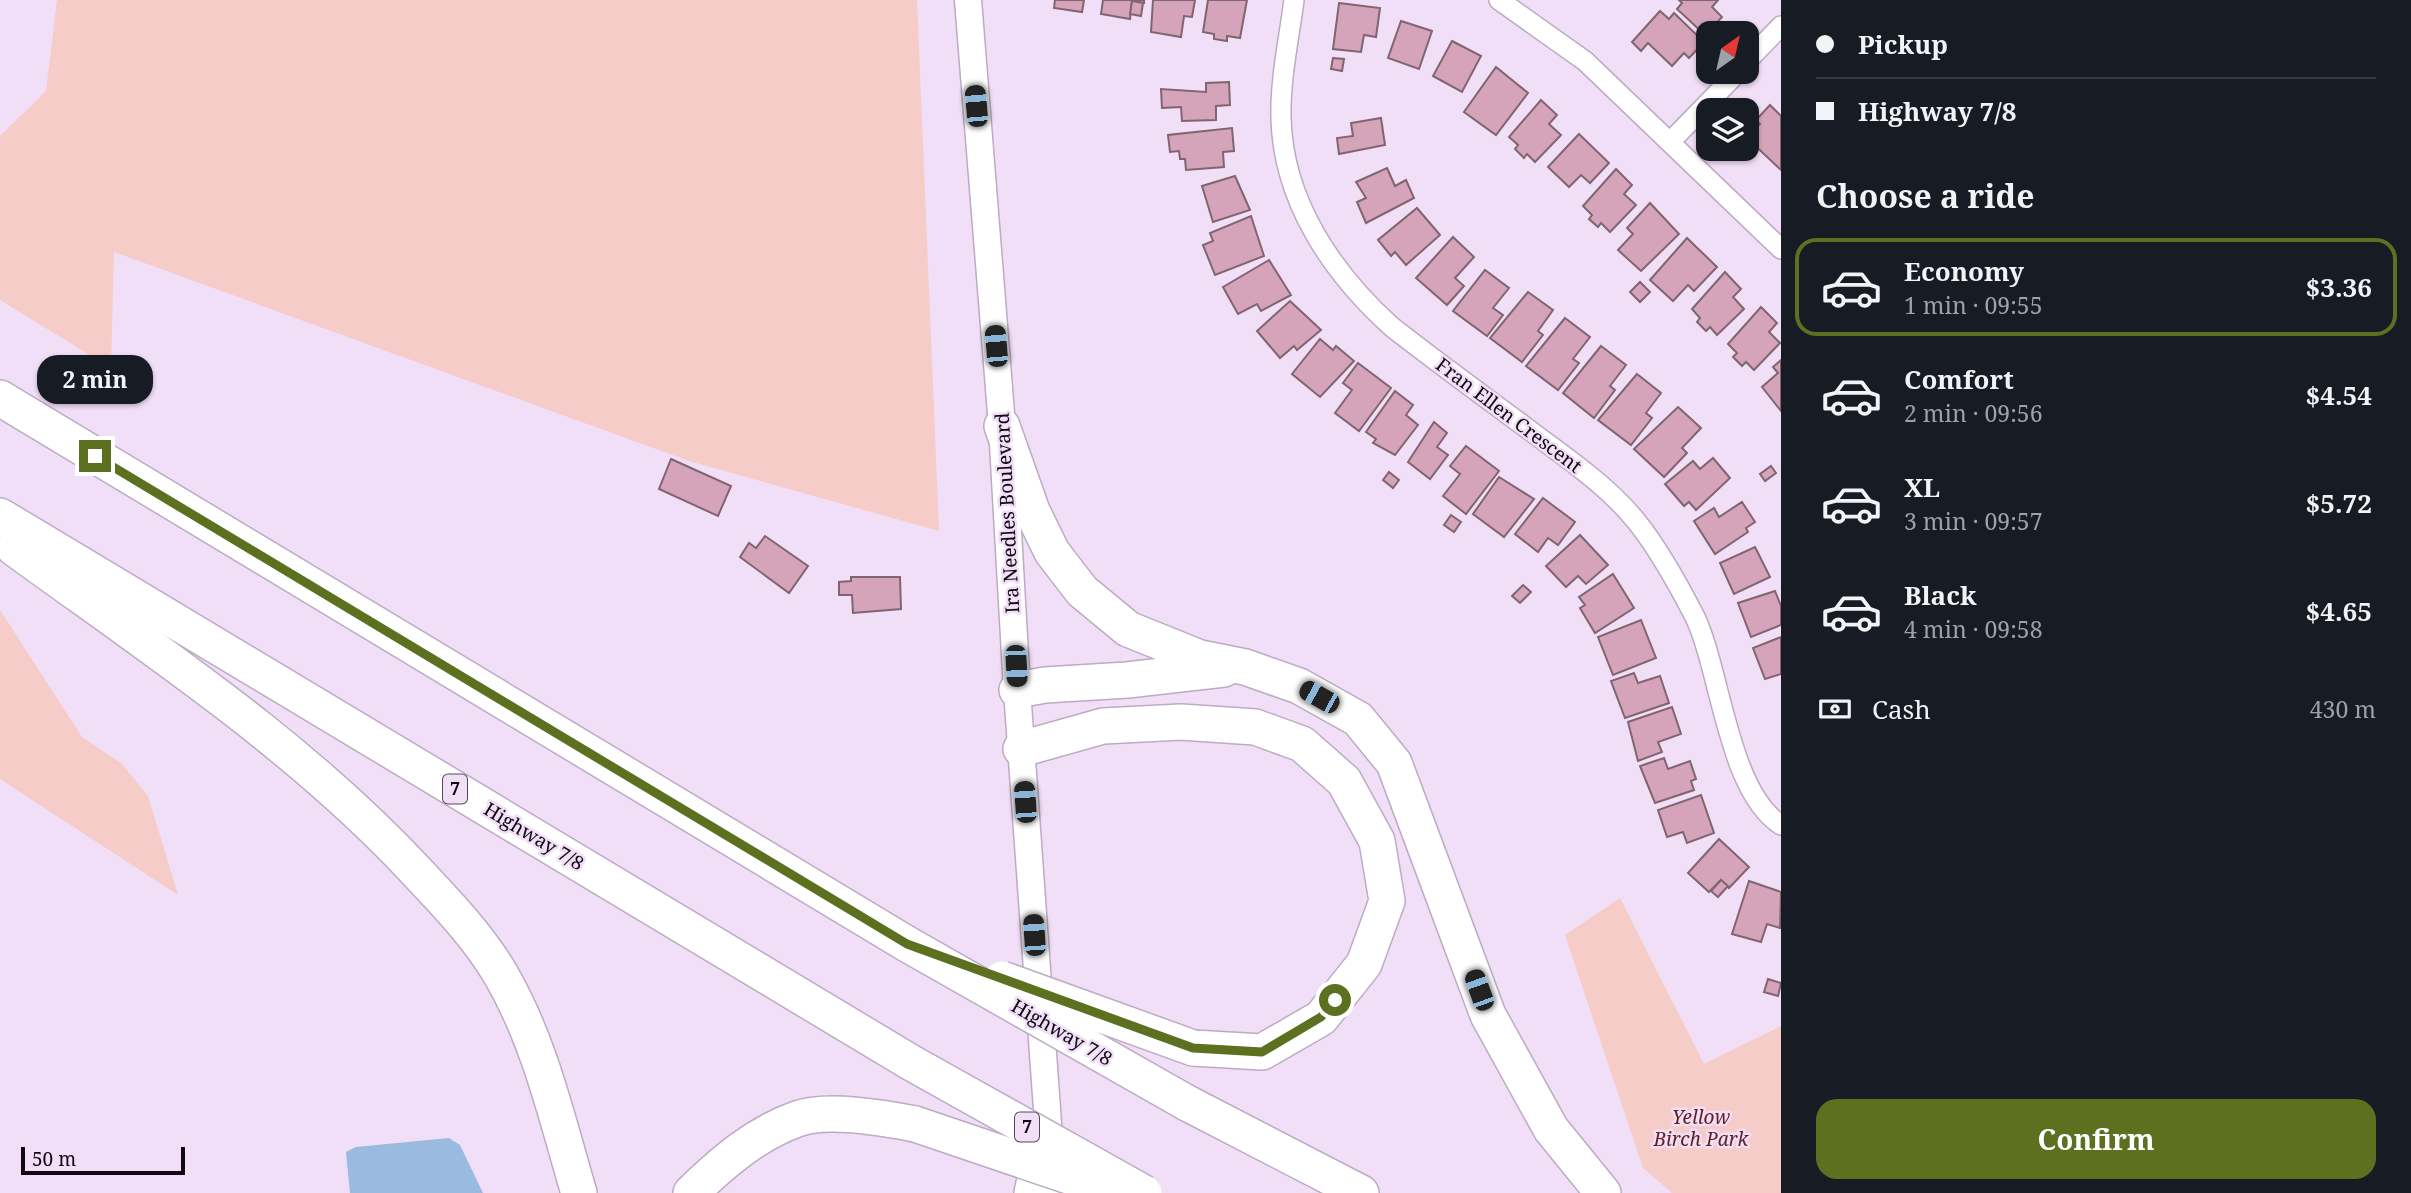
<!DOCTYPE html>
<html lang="en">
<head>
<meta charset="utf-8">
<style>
	:root { --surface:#171b24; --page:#242831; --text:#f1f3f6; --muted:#9ea1a6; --line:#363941; --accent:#5c7020 }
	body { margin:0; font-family:"Noto Serif",serif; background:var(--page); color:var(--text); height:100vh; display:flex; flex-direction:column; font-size:26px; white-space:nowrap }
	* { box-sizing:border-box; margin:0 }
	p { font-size:23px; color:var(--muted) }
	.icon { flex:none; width:38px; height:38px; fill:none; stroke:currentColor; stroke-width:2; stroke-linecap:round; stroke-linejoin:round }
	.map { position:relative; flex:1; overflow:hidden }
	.side { display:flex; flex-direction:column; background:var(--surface); width:630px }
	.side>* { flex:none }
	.hud { display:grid; align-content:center; height:154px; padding:0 35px; background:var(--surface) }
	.needle { width:46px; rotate:34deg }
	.controls { position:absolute; left:1696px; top:21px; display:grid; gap:14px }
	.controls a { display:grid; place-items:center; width:63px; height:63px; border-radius:14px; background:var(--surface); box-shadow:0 2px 5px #0004; font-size:35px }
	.scale { position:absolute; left:21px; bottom:18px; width:164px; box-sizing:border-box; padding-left:7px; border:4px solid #100911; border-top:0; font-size:19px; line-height:24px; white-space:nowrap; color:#100911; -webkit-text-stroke:5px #f1def7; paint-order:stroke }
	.end { position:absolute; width:32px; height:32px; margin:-16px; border:9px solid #5c7020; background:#fff; box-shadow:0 0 0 4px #fff }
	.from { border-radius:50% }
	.bubble { position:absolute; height:49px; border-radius:21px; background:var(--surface); box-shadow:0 2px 5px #0004; font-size:23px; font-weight:700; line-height:49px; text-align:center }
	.car { position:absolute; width:21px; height:42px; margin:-21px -10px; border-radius:9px; box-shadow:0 0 5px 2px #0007; background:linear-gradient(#222 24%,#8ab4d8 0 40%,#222 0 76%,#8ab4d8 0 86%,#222 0) }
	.hud b { display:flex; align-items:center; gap:24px; height:66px; font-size:26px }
	.hud b+b { border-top:2px solid var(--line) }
	.hud i { width:18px; height:18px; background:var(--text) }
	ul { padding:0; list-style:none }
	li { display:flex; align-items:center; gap:21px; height:98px; margin:0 14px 10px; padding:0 21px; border:4px solid transparent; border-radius:21px }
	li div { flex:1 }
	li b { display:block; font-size:26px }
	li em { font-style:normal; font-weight:700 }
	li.on { border-color:var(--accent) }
	li>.icon { width:63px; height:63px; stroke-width:1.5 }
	h2 { padding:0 35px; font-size:32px; line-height:84px }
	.pay { display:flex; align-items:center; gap:18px; height:77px; padding:0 35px; font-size:26px }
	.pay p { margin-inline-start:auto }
	.cta { display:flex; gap:14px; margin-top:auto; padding:14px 35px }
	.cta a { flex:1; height:80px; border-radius:21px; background:var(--accent); color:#fff; font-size:28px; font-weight:700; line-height:80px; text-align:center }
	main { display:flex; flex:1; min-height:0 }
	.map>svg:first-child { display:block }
	.green { fill:#f6ccc8 }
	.water { fill:#9abae0 }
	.building { fill:#d5a4ba; stroke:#806570; stroke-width:2 }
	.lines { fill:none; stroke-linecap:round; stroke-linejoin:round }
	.minor-casing { stroke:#bdabc3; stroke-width:22 }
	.secondary-casing { stroke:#bdabc3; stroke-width:29 }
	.motorway-casing { stroke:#bdabc3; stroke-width:38 }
	.minor { stroke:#fff; stroke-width:19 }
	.secondary { stroke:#fff; stroke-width:26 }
	.motorway { stroke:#fff; stroke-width:35 }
	.motorway-bridge-casing { stroke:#bdabc3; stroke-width:38; stroke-linecap:butt }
	.motorway-bridge { stroke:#fff; stroke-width:35 }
	.route { stroke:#5c7020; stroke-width:9 }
	.labels { text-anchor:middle; stroke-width:5; stroke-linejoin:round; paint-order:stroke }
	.shield { fill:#f1def7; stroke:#544956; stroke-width:2 }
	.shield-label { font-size:18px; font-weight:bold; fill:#100911 }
	.street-label { font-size:19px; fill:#100911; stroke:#f1def7 }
	.park-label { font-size:19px; font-style:italic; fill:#612120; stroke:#f1def7 }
</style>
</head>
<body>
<main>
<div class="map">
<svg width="1781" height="1193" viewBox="0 0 1781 1193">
	<rect width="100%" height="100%" fill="#f1def7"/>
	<!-- green -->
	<g class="green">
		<path d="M57,0H917L939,531L689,461L114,252L111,368L0,300V136L46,91Z"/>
		<path d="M0,610L82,737L122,764L148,796L178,895L0,779Z"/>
		<path d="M1620,898L1704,1064L1781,1026V1193H1672L1643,1168L1565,935Z"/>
	</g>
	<!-- water -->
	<path class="water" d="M449,1138L460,1145L483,1193H350L346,1152L356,1147Z"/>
	<!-- building -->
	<g class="building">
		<path d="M1055,0H1084L1082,12L1054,8Z"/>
		<path d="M1103,0H1144V3L1132,1L1130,19L1101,14Z"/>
		<path d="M1153,0H1195L1192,17L1184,16L1181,37L1151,32Z"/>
		<path d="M1208,0H1247L1240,38L1227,36V41L1214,39V34L1203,32Z"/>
		<path d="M1679,0H1718L1712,7L1722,17L1705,35L1677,9L1682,3Z"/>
		<path d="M1132,1L1143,3L1141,16L1130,14Z"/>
		<path d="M1339,3L1380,8L1376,37L1364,35L1361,52L1333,49Z"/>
		<path d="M1660,11L1669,19L1674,13L1704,42L1689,58L1684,53L1672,66L1648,43L1641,51L1632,42Z"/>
		<path d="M1401,21L1432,31L1419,69L1388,58Z"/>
		<path d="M1452,41L1481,56L1462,92L1433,76Z"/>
		<path d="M1333,58L1344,59L1342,71L1331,69Z"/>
		<path d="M1496,67L1528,93L1496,135L1464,112Z"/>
		<path d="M1229,82L1230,105L1216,106V120L1182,121L1181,107L1162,108L1161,89L1206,92V83Z"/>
		<path d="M1541,100L1557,115L1549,124L1561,135L1535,162L1527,154L1524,158L1515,149L1518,145L1509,137Z"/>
		<path d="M1770,105L1781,116V170L1747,138L1760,124L1756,120Z"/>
		<path d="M1381,118L1385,145L1339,154L1337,138L1353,136L1351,123Z"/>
		<path d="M1232,128L1234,151L1223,152L1224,167L1186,170L1185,159H1180L1179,151L1170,152L1168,135Z"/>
		<path d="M1579,134L1609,163L1590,183L1581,175L1569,187L1548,167Z"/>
		<path d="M1387,168L1395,186L1406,180L1414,198L1366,223L1357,202L1366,198L1356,182Z"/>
		<path d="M1616,169L1632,185L1624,194L1636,205L1610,232L1601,223L1598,227L1589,219L1592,215L1583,206Z"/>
		<path d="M1235,176L1250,210L1213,222L1202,186Z"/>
		<path d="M1650,203L1679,234L1641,271L1618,250L1633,234L1627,228Z"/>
		<path d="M1417,208L1440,235L1406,265L1395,252L1391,256L1378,240Z"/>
		<path d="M1251,216L1264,256L1215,275L1203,245L1213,241L1210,233Z"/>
		<path d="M1453,237L1474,257L1455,278L1464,286L1447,305L1416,278Z"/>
		<path d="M1687,238L1717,267L1694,291L1688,285L1673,301L1650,280Z"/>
		<path d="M1269,260L1291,295L1261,311L1257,304L1238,314L1223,287Z"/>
		<path d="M1485,270L1509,288L1493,308L1503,315L1487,336L1453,311Z"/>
		<path d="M1725,272L1741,289L1733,297L1744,309L1717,335L1710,327L1706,331L1697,322L1700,318L1692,309Z"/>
		<path d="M1640,282L1650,292L1640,302L1630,292Z"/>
		<path d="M1528,292L1553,310L1538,331L1543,335L1522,362L1490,338Z"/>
		<path d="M1290,301L1321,330L1297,350L1294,346L1280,358L1257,331Z"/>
		<path d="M1761,307L1777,323L1769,332L1780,343L1754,370L1746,362L1742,366L1733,357L1737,353L1728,344Z"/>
		<path d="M1565,318L1590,337L1573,359L1579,363L1558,390L1526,366Z"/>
		<path d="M1320,339L1333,350L1336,346L1354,361L1320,397L1292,374Z"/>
		<path d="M1601,346L1626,365L1610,386L1615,390L1594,418L1563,393Z"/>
		<path d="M1781,360V411L1762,387L1778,373L1773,367Z"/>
		<path d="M1358,363L1391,388L1359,431L1335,413L1352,390L1343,383Z"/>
		<path d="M1637,374L1661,393L1646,413L1652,418L1631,445L1598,420Z"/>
		<path d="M1395,391L1413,405L1406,415L1418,425L1395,455L1373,443L1376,439L1366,432Z"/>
		<path d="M1678,407L1701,428L1682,448L1687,453L1664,477L1634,449Z"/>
		<path d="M1434,422L1447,433L1437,447L1448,455L1430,479L1408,462Z"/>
		<path d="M1466,446L1499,471L1466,514L1443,496L1460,474L1450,466Z"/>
		<path d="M1713,458L1730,478L1696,510L1689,502L1684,506L1665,484L1693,461L1700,469Z"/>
		<path d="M671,459L731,486L718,516L659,489Z"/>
		<path d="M1771,466L1776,473L1765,481L1760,474Z"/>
		<path d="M1389,472L1399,480L1393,488L1383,480Z"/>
		<path d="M1499,477L1534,499L1504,537L1473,514Z"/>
		<path d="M1543,498L1575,522L1558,545L1548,538L1538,552L1515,534Z"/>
		<path d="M1742,502L1755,522L1746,528L1748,532L1715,554L1694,521L1714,508L1719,517Z"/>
		<path d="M1451,515L1461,522L1454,532L1444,525Z"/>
		<path d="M1580,535L1608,565L1586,584L1578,576L1566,587L1546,566Z"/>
		<path d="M765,536L808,566L789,593L740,557L749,543L756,548Z"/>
		<path d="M1755,547L1770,577L1734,594L1720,563Z"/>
		<path d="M1613,574L1634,608L1595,633L1580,608L1585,605L1579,597Z"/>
		<path d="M851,577H900L901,609L853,613L852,595H839V582L851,581Z"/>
		<path d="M1523,585L1531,592L1520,603L1512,596Z"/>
		<path d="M1775,591L1781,606V625L1751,637L1738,603Z"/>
		<path d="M1641,620L1656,658L1613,675L1598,637Z"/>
		<path d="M1781,637V674L1765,679L1753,648Z"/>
		<path d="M1634,673L1638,683L1660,676L1669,703L1625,718L1611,681Z"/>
		<path d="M1672,707L1681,734L1658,742L1662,752L1638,761L1628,722Z"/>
		<path d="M1664,758L1668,769L1690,761L1696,779L1691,781L1694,790L1655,803L1640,766Z"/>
		<path d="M1701,795L1714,833L1687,843L1683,832L1667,837L1658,810Z"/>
		<path d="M1719,839L1749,867L1729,888L1721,880L1709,892L1688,873Z"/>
		<path d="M1721,880L1728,886L1718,897L1711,891Z"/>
		<path d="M1749,881L1781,892L1780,928L1767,924L1761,942L1732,934Z"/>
		<path d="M1768,979L1781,983L1778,996L1764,992Z"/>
	</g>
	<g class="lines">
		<!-- minor casing -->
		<g class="minor-casing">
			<g id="minor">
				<path d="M1294,0C1289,39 1280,79 1281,118C1283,201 1332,273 1392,327C1438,363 1485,397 1532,432C1569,460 1608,486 1637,522C1660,551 1678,584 1695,617C1721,672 1728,791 1781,825"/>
				<path d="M1499,0L1585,61L1781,249"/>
				<path d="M1746,62L1781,26"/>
				<path d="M1670,142L1738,72"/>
			</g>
		</g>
		<!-- secondary casing -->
		<g class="secondary-casing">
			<path id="secondary" d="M968,0L1002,426L1017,690L1053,1193"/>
		</g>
		<!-- motorway casing -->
		<g class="motorway-casing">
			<g id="motorway">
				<path d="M0,398L907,944"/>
				<path d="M1002,426L1032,511L1052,552L1082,591L1128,629L1200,658L1245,667L1299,686L1358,719L1394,763L1488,1015L1551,1129L1603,1193"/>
				<path d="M0,516L910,1062"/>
				<path d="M14,548C154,650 299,745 417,872C447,904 479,937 501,975C540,1042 557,1119 579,1193"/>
				<path d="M1017,690L1045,685L1127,680L1224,669"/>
				<path d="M1021,749L1103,726L1181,722L1255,727L1302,744L1344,781L1377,841L1387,901L1364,964L1321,1018L1262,1052L1193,1048"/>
				<path d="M1187,1103L1361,1193"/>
				<path d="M691,1193C722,1163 755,1134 797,1119C827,1108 884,1118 915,1124"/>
				<path d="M1032,1193L1044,1137"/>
			</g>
		</g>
		<!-- minor -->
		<use href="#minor" class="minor"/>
		<!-- secondary -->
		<use href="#secondary" class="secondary"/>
		<!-- motorway -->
		<use href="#motorway" class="motorway"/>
		<!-- motorway-bridge casing -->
		<g class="motorway-bridge-casing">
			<g id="motorway-bridge">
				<path d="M907,944L1187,1103"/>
				<path d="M1002,979L1193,1048"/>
				<path d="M910,1062L1144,1193"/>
				<path d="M915,1124L1101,1187"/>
			</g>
		</g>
		<!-- motorway-bridge -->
		<use href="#motorway-bridge" class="motorway-bridge"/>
	</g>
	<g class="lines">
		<!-- route -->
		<path class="route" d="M95,456L907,944L1193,1048L1262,1052L1321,1017L1335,1000"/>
	</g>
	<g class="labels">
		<!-- shield labels -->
		<g class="shield">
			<rect x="443" y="774.5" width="24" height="29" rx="5"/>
			<rect x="1015" y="1112.5" width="24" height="29" rx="5"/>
		</g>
		<g class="shield-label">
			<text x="455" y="795">7</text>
			<text x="1027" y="1133">7</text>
		</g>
		<!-- street labels -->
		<g class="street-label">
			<text transform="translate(1509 415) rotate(37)" y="7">Fran Ellen Crescent</text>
			<text transform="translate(1007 513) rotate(-93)" y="7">Ira Needles Boulevard</text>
			<text transform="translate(534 836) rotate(31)" y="7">Highway 7/8</text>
			<text transform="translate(1062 1032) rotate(30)" y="7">Highway 7/8</text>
		</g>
		<!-- park labels -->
		<g class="park-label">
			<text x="1701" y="1124">Yellow<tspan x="1701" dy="22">Birch Park</tspan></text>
		</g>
	</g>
</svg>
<div class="controls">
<a><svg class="needle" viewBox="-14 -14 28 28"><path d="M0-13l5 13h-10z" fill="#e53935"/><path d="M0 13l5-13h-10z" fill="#9ea1a6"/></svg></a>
<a><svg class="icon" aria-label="layers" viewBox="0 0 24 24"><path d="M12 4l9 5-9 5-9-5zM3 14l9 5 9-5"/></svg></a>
</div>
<div class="scale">50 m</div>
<i class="end from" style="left:1335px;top:1000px"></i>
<i class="end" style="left:95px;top:456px"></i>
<div class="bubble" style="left:37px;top:355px;width:116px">2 min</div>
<i class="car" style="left:976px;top:106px;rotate:355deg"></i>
<i class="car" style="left:996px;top:346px;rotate:355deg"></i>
<i class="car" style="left:1016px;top:666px;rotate:177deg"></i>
<i class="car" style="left:1319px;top:697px;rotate:299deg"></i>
<i class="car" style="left:1025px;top:802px;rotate:356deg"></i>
<i class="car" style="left:1034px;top:935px;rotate:356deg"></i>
<i class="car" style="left:1479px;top:990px;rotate:340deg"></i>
</div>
<section class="side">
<div class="hud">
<b><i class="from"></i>Pickup</b>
<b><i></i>Highway 7/8</b>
</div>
<h2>Choose a ride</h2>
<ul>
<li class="on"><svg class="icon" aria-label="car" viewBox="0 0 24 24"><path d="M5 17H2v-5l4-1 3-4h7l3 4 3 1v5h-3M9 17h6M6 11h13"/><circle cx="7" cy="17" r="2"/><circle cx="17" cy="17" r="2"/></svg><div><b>Economy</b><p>1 min · 09:55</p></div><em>$3.36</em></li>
<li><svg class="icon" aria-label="car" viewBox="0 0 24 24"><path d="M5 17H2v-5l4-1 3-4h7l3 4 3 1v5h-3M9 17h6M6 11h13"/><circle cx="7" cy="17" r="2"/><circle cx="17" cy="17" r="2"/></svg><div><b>Comfort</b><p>2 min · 09:56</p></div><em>$4.54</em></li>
<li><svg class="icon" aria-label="car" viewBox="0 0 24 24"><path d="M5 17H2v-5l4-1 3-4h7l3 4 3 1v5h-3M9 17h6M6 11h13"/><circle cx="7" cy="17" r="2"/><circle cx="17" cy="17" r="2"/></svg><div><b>XL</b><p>3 min · 09:57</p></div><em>$5.72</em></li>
<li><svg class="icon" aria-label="car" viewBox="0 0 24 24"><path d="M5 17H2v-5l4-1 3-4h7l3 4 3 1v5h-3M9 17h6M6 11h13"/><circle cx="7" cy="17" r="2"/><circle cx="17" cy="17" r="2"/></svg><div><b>Black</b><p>4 min · 09:58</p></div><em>$4.65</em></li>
</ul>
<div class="pay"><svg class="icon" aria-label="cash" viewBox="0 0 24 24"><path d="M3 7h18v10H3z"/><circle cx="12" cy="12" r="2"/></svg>Cash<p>430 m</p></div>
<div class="cta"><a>Confirm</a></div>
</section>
</main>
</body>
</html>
